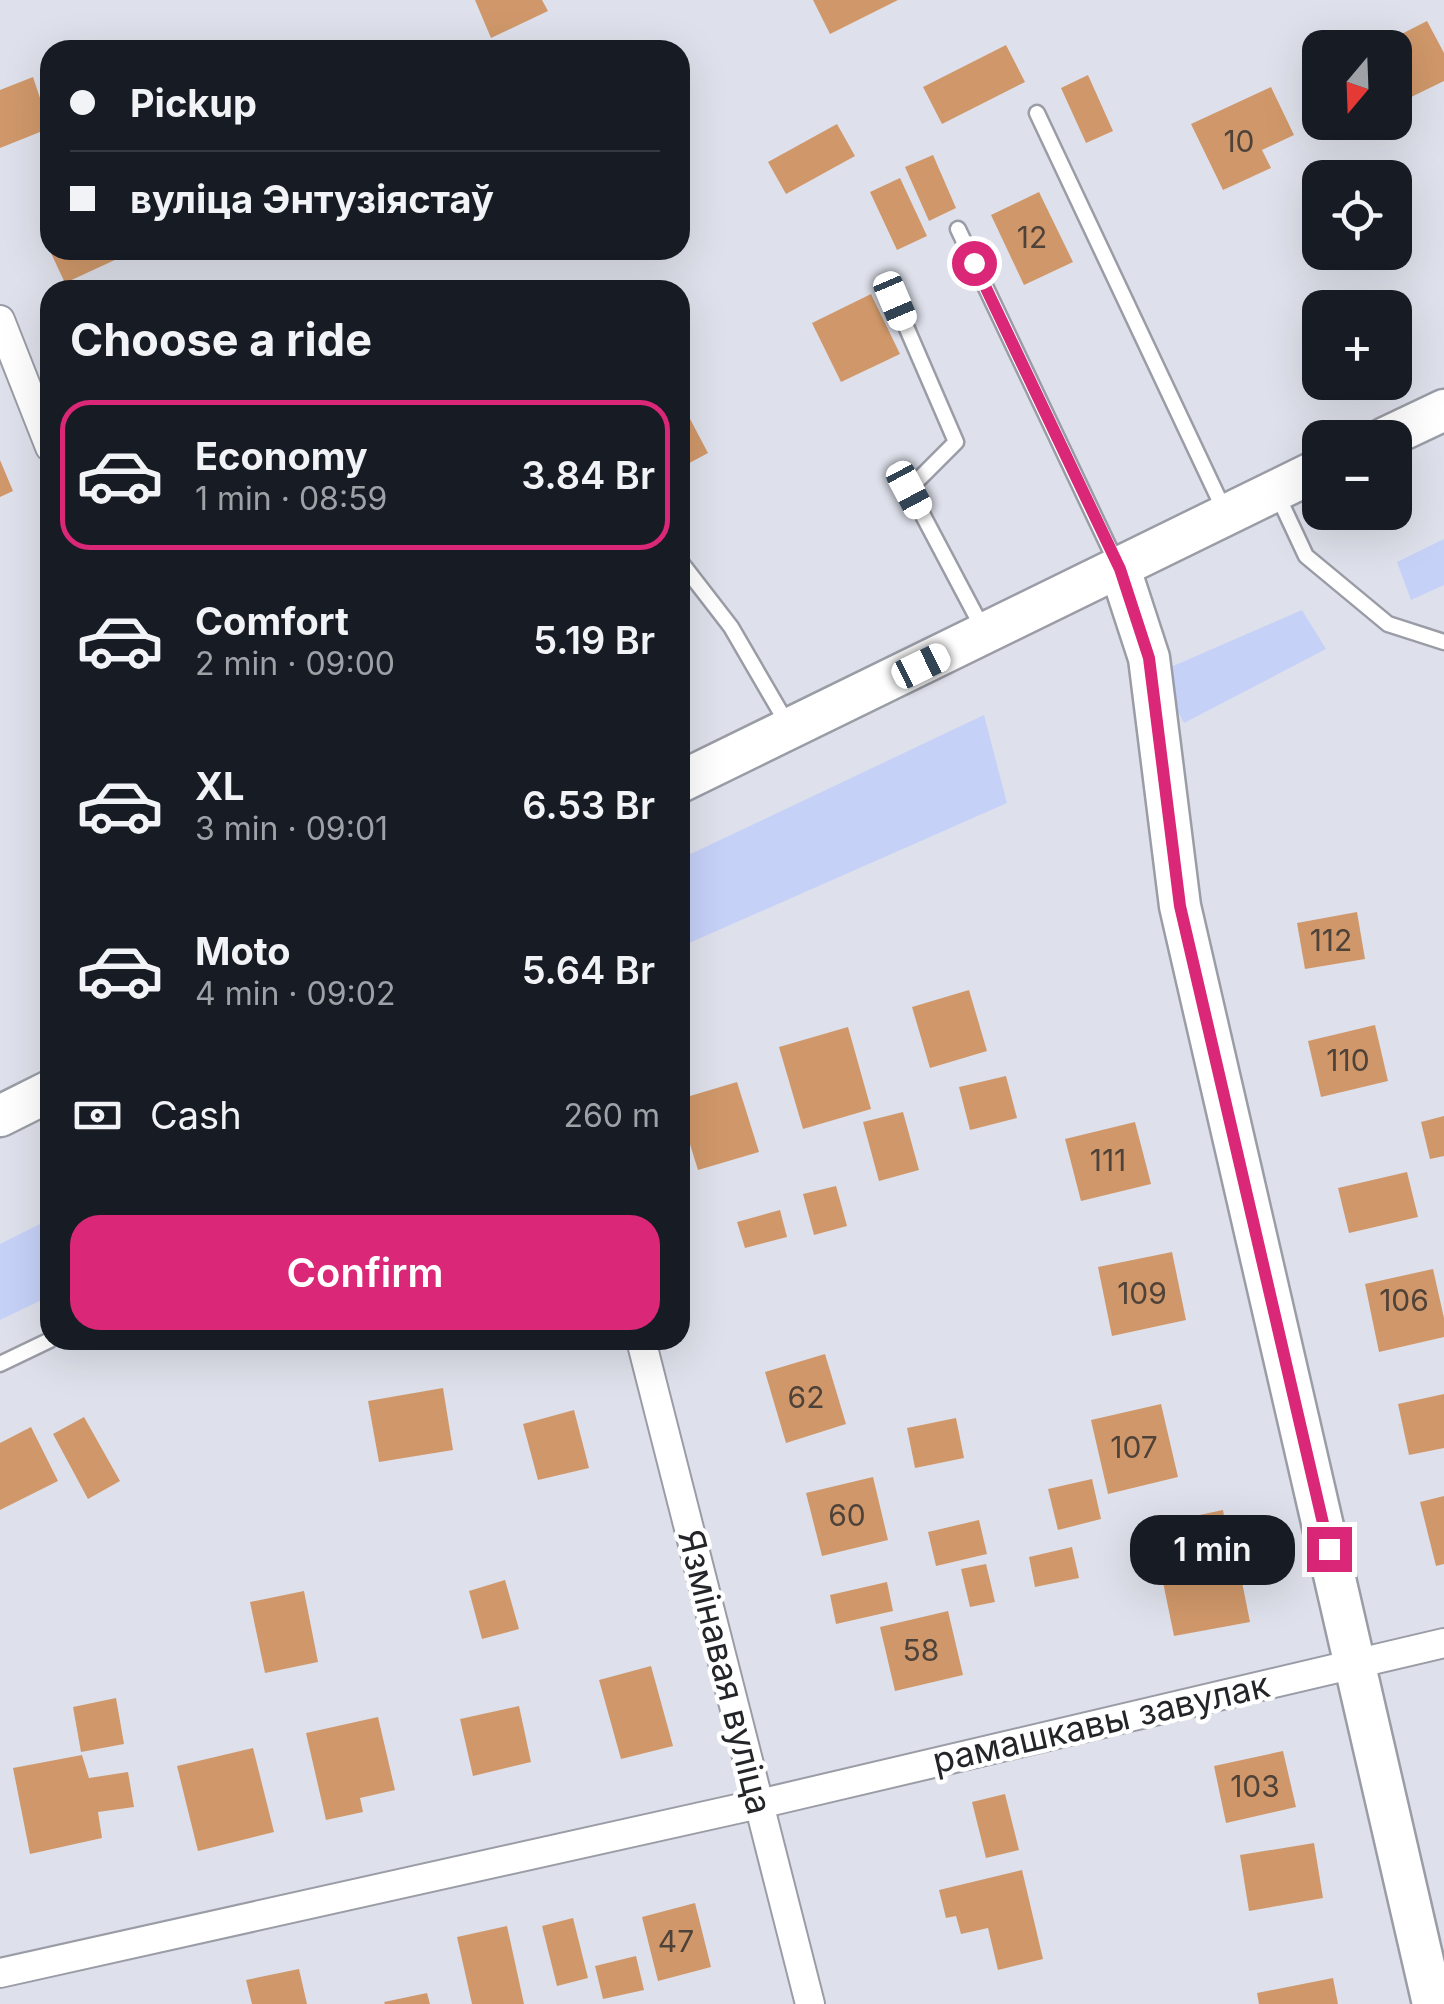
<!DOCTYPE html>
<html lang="en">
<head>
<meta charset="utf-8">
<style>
	:root { --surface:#171b24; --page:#20242c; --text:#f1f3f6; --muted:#9ea1a6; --line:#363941; --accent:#db2777 }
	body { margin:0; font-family:Inter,sans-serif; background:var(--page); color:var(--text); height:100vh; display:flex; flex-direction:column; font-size:38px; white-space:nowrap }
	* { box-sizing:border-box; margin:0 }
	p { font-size:32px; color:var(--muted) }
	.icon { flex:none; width:55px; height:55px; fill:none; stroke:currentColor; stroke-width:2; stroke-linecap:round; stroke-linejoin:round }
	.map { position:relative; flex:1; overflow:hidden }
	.side { position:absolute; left:40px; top:280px; width:650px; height:1070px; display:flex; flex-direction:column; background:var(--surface); border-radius:30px; box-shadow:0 10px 40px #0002 }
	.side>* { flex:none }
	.hud { position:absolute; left:40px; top:40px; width:650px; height:220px; border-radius:30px; box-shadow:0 10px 40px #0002; display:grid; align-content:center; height:220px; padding:0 30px; background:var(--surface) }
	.needle { width:65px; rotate:199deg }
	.tools { position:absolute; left:1302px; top:30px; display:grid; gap:20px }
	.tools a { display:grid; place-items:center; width:110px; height:110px; border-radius:20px; background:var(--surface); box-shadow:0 10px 40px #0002; font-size:50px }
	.end { position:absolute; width:45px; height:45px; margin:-22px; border:12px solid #db2777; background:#fff; box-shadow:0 0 0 5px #fff }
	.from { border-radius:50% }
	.bubble { position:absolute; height:70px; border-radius:30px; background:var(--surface); box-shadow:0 10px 40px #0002; font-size:32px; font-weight:600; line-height:70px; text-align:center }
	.car { position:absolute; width:30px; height:60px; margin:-30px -15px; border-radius:12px; box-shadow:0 0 8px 2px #0007; background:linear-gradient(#fff 24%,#345 0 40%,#fff 0 76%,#345 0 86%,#fff 0) }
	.hud b { display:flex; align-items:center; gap:35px; height:95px; font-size:38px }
	.hud b+b { border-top:2px solid var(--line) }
	.hud i { width:25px; height:25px; background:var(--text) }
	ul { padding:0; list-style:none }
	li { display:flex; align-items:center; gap:30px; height:150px; margin:0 20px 15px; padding:0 10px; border:5px solid transparent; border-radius:30px }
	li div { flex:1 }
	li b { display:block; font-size:38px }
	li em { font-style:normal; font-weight:600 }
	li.selected { border-color:var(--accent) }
	li>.icon { width:90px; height:90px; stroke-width:1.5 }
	h2 { padding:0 30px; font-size:45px; line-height:120px }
	.pay { display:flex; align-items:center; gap:25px; height:110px; padding:0 30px; font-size:38px }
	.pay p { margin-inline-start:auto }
	.action { display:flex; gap:20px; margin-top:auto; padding:20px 30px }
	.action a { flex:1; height:115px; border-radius:30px; background:var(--accent); color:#fff; font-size:40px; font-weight:600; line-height:115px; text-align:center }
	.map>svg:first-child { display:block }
	.green { fill:#c6d1f8 }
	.building { fill:#d0986a }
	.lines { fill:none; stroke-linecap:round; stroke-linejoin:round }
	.lane-casing { stroke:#9a9ca6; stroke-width:19 }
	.street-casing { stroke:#9a9ca6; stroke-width:32 }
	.secondary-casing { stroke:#9a9ca6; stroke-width:45 }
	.lane { stroke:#fff; stroke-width:14 }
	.street { stroke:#fff; stroke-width:28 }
	.secondary { stroke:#fff; stroke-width:40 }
	.route { stroke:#db2777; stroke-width:12 }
	.labels { text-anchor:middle; stroke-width:9; stroke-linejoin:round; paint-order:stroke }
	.number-label { font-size:30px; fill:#4f4239 }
	.street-label { font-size:35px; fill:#242529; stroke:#fff }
</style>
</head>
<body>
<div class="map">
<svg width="1444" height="2004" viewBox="0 0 1444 2004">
	<rect width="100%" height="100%" fill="#dee1eb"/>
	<!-- green -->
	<g class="green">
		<path d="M1444,539V585L1411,600L1397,562Z"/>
		<path d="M1302,610L1326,649L1184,723L1157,673Z"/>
		<path d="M984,715L1007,803L680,947V859Z"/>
		<path d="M50,1219V1296L0,1320V1244Z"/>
	</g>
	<!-- building -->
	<g class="building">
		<path d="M475,0H542L548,11L491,38Z"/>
		<path d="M813,0H898L830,34Z"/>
		<path d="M1427,21L1444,53V81L1407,99L1395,76V48H1374Z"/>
		<path d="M1006,45L1025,82L942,124L923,87Z"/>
		<path d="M1088,75L1113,131L1086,143L1061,88Z"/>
		<path d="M33,77L50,128L0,148V90Z"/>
		<path d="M1271,87L1294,135L1262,150L1271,168L1223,190L1191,124Z"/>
		<path d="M837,124L855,156L786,194L768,162Z"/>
		<path d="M933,155L956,208L929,221L905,167Z"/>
		<path d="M900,178L927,236L897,250L870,192Z"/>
		<path d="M1039,192L1073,262L1024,285L991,215Z"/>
		<path d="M50,233V250H113L117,259L65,283L43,236Z"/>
		<path d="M871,294L900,354L841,382L812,323Z"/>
		<path d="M680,400L708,453L680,468Z"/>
		<path d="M0,460L13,491L0,497Z"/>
		<path d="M1357,912L1365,959L1305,969L1297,923Z"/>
		<path d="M969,990L987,1051L930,1068L912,1007Z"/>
		<path d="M1375,1025L1388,1081L1321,1097L1308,1041Z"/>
		<path d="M848,1027L871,1109L803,1129L779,1047Z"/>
		<path d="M1006,1076L1017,1118L970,1130L959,1087Z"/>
		<path d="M737,1082L759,1152L698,1170L680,1112V1099Z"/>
		<path d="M903,1112L919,1170L879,1181L863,1122Z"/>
		<path d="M1444,1116V1156L1430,1159L1421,1122Z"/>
		<path d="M1135,1122L1151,1184L1081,1201L1065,1139Z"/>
		<path d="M1407,1172L1418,1217L1349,1233L1338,1188Z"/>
		<path d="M836,1186L847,1226L814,1235L803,1194Z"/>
		<path d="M780,1210L787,1237L745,1248L737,1222Z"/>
		<path d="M1172,1252L1186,1320L1112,1336L1098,1267Z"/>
		<path d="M1433,1269L1444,1318V1337L1379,1352L1365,1284Z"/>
		<path d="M825,1354L846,1424L786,1443L765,1372Z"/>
		<path d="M443,1388L453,1450L379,1462L368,1401Z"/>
		<path d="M1444,1394V1448L1409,1455L1398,1404Z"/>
		<path d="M1161,1404L1178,1477L1108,1494L1091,1420Z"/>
		<path d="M574,1410L589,1468L538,1480L523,1424Z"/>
		<path d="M84,1417L120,1481L88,1499L53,1434Z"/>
		<path d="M956,1418L964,1458L915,1468L907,1428Z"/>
		<path d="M31,1427L58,1481L0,1510V1443Z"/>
		<path d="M873,1477L888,1540L822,1556L806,1493Z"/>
		<path d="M1092,1479L1101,1519L1058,1530L1048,1489Z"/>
		<path d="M1444,1496V1564L1436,1566L1420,1502Z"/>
		<path d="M1223,1510L1229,1544L1149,1559L1143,1527Z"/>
		<path d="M979,1520L987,1554L936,1566L928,1532Z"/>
		<path d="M1072,1547L1079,1578L1035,1587L1029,1557Z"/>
		<path d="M986,1564L995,1602L970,1607L961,1569Z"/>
		<path d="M1239,1567L1250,1622L1174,1636L1163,1582Z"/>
		<path d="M505,1580L519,1629L482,1639L469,1591Z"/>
		<path d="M887,1582L893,1611L836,1624L830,1595Z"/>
		<path d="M304,1591L318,1662L265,1673L250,1602Z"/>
		<path d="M948,1611L963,1675L895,1691L880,1627Z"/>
		<path d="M651,1666L673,1746L621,1759L599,1680Z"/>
		<path d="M116,1698L124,1744L81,1752L73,1707Z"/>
		<path d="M519,1706L531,1762L473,1776L460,1719Z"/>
		<path d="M378,1717L395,1790L360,1798L363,1812L326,1820L306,1733Z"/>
		<path d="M253,1748L274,1832L198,1851L177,1766Z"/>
		<path d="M1283,1751L1296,1807L1226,1823L1214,1766Z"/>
		<path d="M82,1755L89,1778L128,1772L134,1807L98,1812L102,1838L30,1854L13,1768Z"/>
		<path d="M1005,1794L1019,1850L986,1858L972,1802Z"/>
		<path d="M1314,1843L1323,1898L1249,1911L1240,1855Z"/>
		<path d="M1022,1870L1043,1959L998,1970L988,1928L961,1934L956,1916L946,1918L939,1890Z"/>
		<path d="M695,1903L711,1967L658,1981L642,1917Z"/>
		<path d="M573,1918L588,1978L557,1986L542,1926Z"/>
		<path d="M507,1926L524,2004H472L457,1937Z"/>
		<path d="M636,1956L644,1990L603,1999L595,1966Z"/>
		<path d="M299,1969L307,2004H252L246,1980Z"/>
		<path d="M1333,1978L1338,2004H1259L1257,1993Z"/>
		<path d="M427,1993L430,2004H385L384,2002Z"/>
	</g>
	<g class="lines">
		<!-- lane casing -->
		<g class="lane-casing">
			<g id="lane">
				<path d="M1037,113L1225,512"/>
				<path d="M958,229L1117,564"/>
				<path d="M895,301L956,442L909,489L983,629"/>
				<path d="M1277,494L1306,556L1388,624L1444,642"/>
				<path d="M680,561L731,627L788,725"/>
				<path d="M0,1364L50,1340"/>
			</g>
		</g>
		<!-- street casing -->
		<g class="street-casing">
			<g id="street">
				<path d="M0,320L50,447"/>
				<path d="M641,1340L810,2004"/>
				<path d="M0,1973L759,1804L1444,1643"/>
			</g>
		</g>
		<!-- secondary casing -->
		<g class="secondary-casing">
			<g id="secondary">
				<path d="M1385,438L1444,410"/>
				<path d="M1120,569L1149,658L1180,906L1433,2004"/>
				<path d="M680,782L1320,469"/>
				<path d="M0,1116L50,1091"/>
			</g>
		</g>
		<!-- lane -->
		<use href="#lane" class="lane"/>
		<!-- street -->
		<use href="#street" class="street"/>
		<!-- secondary -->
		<use href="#secondary" class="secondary"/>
	</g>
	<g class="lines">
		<!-- route -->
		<path class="route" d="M974,263L1120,569L1149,658L1180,906L1329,1549"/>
	</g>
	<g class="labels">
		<!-- number labels -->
		<g class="number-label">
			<text x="1239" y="152">10</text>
			<text x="1032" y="248">12</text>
			<text x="1331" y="951">112</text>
			<text x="1348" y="1071">110</text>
			<text x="1108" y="1171">111</text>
			<text x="1142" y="1304">109</text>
			<text x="1404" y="1311">106</text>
			<text x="806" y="1408">62</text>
			<text x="1134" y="1458">107</text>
			<text x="847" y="1526">60</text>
			<text x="921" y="1661">58</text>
			<text x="1255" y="1797">103</text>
			<text x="676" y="1952">47</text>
		</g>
		<!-- street labels -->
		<g class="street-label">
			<text transform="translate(725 1672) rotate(76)" y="12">Язмінавая вуліца</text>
			<text transform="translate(1101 1723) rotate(-13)" y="12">рамашкавы завулак</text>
		</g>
	</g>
</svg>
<div class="tools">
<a><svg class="needle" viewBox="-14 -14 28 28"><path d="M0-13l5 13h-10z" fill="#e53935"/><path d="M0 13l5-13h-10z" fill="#9ea1a6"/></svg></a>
<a><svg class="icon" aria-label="locate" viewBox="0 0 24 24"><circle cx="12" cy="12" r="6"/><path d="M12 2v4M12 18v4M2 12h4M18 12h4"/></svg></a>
<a>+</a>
<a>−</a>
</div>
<i class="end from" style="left:974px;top:263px"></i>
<i class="end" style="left:1329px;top:1549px"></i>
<div class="bubble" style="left:1130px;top:1515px;width:165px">1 min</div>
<i class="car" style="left:895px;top:301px;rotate:157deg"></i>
<i class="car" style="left:909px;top:490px;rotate:152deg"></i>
<i class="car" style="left:921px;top:666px;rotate:64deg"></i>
<div class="hud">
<b><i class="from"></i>Pickup</b>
<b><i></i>вуліца Энтузіястаў</b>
</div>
<section class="side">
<h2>Choose a ride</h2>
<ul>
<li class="selected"><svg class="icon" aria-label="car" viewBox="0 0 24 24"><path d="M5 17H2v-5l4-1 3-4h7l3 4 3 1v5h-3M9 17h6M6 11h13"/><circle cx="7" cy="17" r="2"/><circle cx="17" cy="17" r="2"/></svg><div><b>Economy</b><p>1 min · 08:59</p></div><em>3.84 Br</em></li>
<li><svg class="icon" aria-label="car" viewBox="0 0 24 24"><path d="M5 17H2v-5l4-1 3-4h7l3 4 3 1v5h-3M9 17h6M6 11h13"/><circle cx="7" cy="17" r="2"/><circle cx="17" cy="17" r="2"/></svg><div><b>Comfort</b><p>2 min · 09:00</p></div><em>5.19 Br</em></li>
<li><svg class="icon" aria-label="car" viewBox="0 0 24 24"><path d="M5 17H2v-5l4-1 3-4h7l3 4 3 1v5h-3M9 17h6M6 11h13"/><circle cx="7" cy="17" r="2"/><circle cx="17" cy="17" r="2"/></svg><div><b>XL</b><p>3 min · 09:01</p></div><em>6.53 Br</em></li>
<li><svg class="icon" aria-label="car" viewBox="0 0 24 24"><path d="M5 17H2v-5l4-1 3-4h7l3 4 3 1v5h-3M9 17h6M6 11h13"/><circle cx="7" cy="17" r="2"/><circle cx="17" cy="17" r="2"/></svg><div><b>Moto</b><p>4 min · 09:02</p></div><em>5.64 Br</em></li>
</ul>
<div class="pay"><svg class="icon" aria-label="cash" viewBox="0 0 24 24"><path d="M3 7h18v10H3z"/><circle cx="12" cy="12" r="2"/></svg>Cash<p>260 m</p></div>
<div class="action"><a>Confirm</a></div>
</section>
</div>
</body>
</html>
